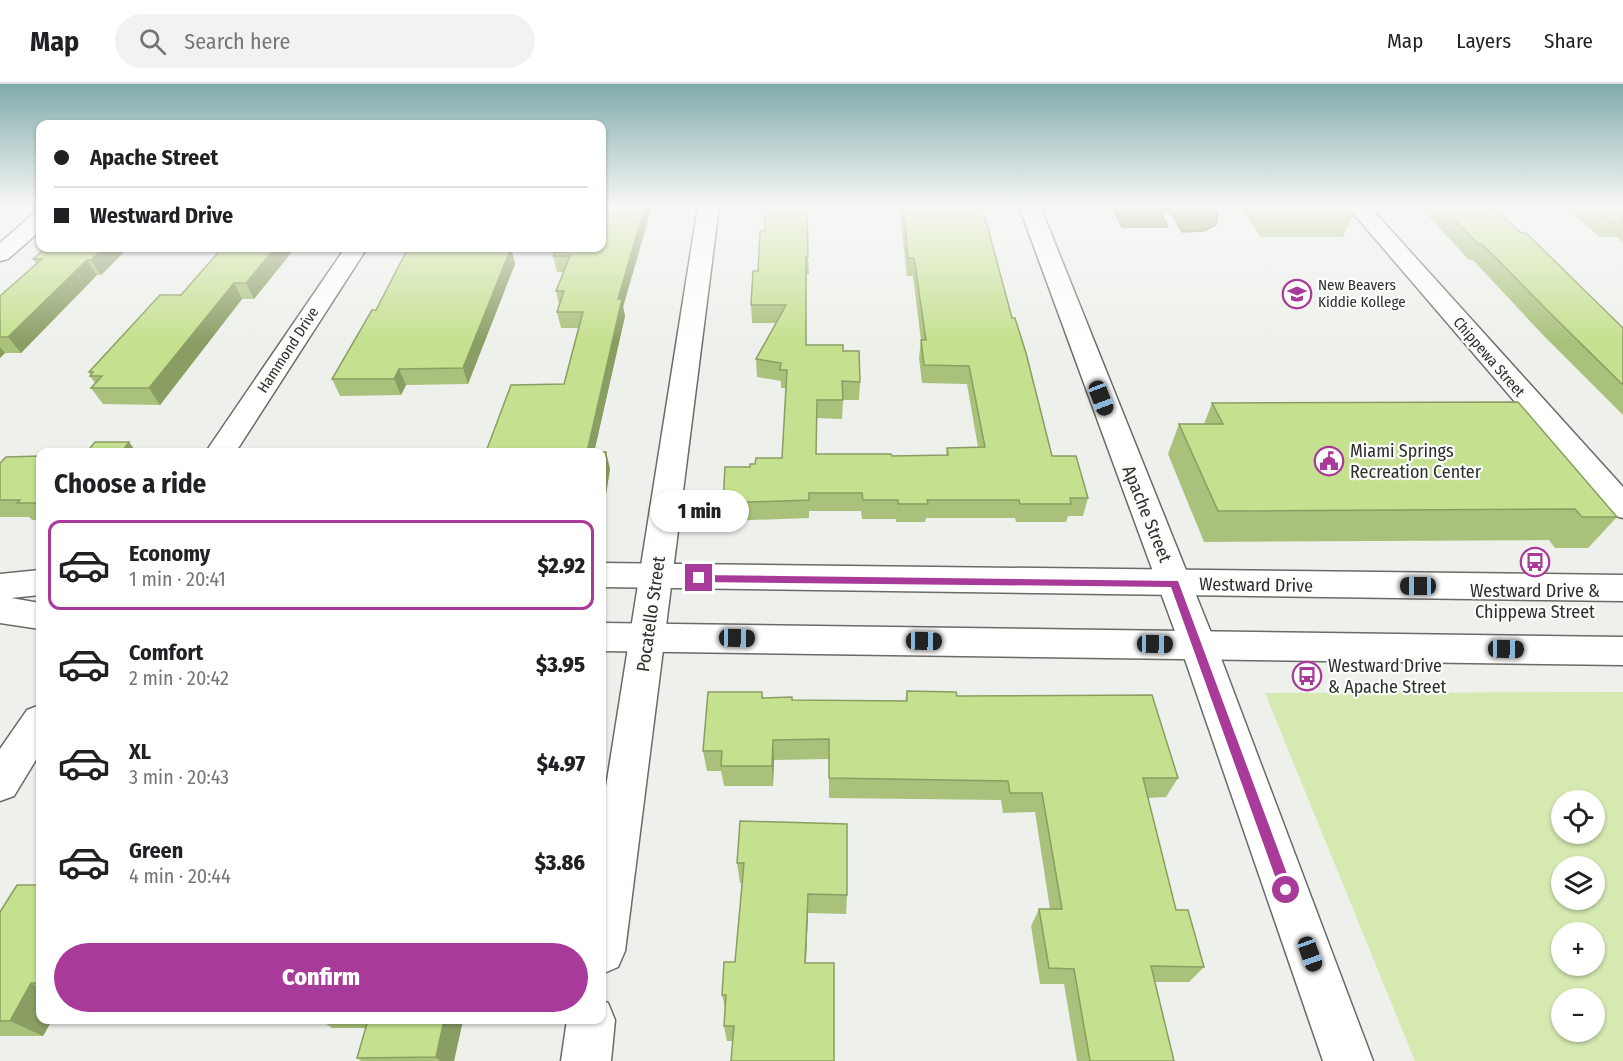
<!DOCTYPE html>
<html lang="en">
<head>
<meta charset="utf-8">
<style>
	:root { --surface:#fff; --page:#f2f2f2; --text:#202124; --muted:#757577; --line:#e0e0e0; --accent:#a83b99 }
	body { margin:0; font-family:"Fira Sans Condensed",sans-serif; background:var(--page); color:var(--text); height:100vh; display:flex; flex-direction:column; font-size:22px; white-space:nowrap }
	* { box-sizing:border-box; margin:0 }
	p { font-size:20px; color:var(--muted) }
	.icon { flex:none; width:33px; height:33px; fill:none; stroke:currentColor; stroke-width:2; stroke-linecap:round; stroke-linejoin:round }
	.map { position:relative; flex:1; overflow:hidden }
	.sheet { position:absolute; left:36px; top:364px; width:570px; height:576px; display:flex; flex-direction:column; background:var(--surface); border-radius:12px; box-shadow:0 2px 4px #0004 }
	.sheet>* { flex:none }
	.guide { position:absolute; left:36px; top:36px; width:570px; height:132px; border-radius:12px; box-shadow:0 2px 4px #0004; display:grid; align-content:center; height:132px; padding:0 18px; background:var(--surface) }
	.tools { position:absolute; left:1551px; top:706px; display:grid; gap:12px }
	.tools a { display:grid; place-items:center; width:54px; height:54px; border-radius:50%; background:var(--surface); box-shadow:0 2px 4px #0004; font-size:30px }
	.end { position:absolute; width:27px; height:27px; margin:-14px; border:8px solid #a83b99; background:#fff; box-shadow:0 0 0 3px #fff }
	.from { border-radius:50% }
	.bubble { position:absolute; height:42px; border-radius:21px; background:var(--surface); box-shadow:0 2px 4px #0004; font-size:20px; font-weight:800; line-height:42px; text-align:center }
	.car { position:absolute; width:18px; height:36px; margin:-18px -9px; border-radius:8px; box-shadow:0 0 4px 2px #0007; background:linear-gradient(#222 24%,#8ab4d8 0 40%,#222 0 76%,#8ab4d8 0 86%,#222 0) }
	.guide b { display:flex; align-items:center; gap:21px; height:57px; font-size:22px }
	.guide b+b { border-top:2px solid var(--line) }
	.guide i { width:15px; height:15px; background:var(--text) }
	ul { padding:0; list-style:none }
	li { display:flex; align-items:center; gap:18px; height:90px; margin:0 12px 9px; padding:0 6px; border:3px solid transparent; border-radius:12px }
	li div { flex:1 }
	li b { display:block; font-size:22px }
	li em { font-style:normal; font-weight:800 }
	li.on { border-color:var(--accent) }
	li>.icon { width:54px; height:54px; stroke-width:1.5 }
	h2 { padding:0 18px; font-size:27px; line-height:72px }
	.primary-button { display:flex; gap:12px; margin-top:auto; padding:12px 18px }
	.primary-button a { flex:1; height:69px; border-radius:36px; background:var(--accent); color:#fff; font-size:24px; font-weight:800; line-height:69px; text-align:center }
	header { display:flex; align-items:center; gap:36px; box-sizing:border-box; height:84px; padding:0 30px; background:var(--surface); border-bottom:2px solid var(--line) }
	header strong { font-size:28px }
	nav { display:flex; gap:33px; margin-inline-start:auto; font-size:21px }
	.search { width:420px; height:54px; background:var(--page); display:flex; align-items:center; gap:15px; box-sizing:border-box; padding:0 21px; border-radius:33px; color:var(--muted); font-size:22px }
	.map>svg:first-child { display:block }
	.green { fill:#d5e9b1; fill-rule:evenodd }
	.water { fill:#859e4f; stroke:#6b7d45; stroke-width:1.5 }
	.lines { fill:none; stroke-linecap:round; stroke-linejoin:round }
	.minor-casing { stroke:#696b66; stroke-width:3 }
	.tertiary-casing { stroke:#696b66; stroke-width:3 }
	.minor { fill:#fff; fill-rule:evenodd }
	.tertiary { fill:#fff; fill-rule:evenodd }
	.wall { fill:#a9c17a }
	.shaded-wall { fill:#8a9d63 }
	.building { fill:#c5e08e; stroke:#8a9d63; stroke-width:1.5 }
	.route { fill:#a83b99 }
	.labels { text-anchor:middle; stroke-width:4.5; stroke-linejoin:round; paint-order:stroke }
	.far-poi-label { font-size:15px; fill:#2e2f2d; stroke:#fbfdf8; text-anchor:start }
	.far-street-label { font-size:15px; fill:#2e2f2d; stroke:#fbfdf8 }
	.poi-label { font-size:18px; fill:#2e2f2d; stroke:#fbfdf8; text-anchor:start }
	.street-label { font-size:18px; fill:#2e2f2d; stroke:#fbfdf8 }
</style>
</head>
<body>
<header>
<strong>Map</strong>
<div class="search"><svg class="icon" aria-label="search" viewBox="0 0 24 24"><circle cx="10" cy="10" r="6"/><path d="M15 15l6 6"/></svg>Search here</div>
<nav><a>Map</a><a>Layers</a><a>Share</a></nav>
</header>
<div class="map">
<svg width="1623" height="977" viewBox="0 0 1623 977">
	<rect width="100%" height="100%" fill="#eef0eb"/>
	<!-- green -->
	<path class="green" d="M1623,608V977H1415L1265,609ZM1562,717H1594V750H1562ZM1562,783H1594V816H1562ZM1562,849H1594V882H1562ZM1562,915H1594V948H1562Z"/>
	<!-- water -->
	<path class="water" d="M1112,122H1208L1218,130L1216,141L1204,147L1182,148L1173,132L1168,128H1161L1168,143H1122Z"/>
	<g class="lines">
		<!-- minor casing -->
		<g class="minor-casing">
			<g id="minor">
				<path d="M698,122H719L625,867L618,883L602,890V728Z"/>
				<path d="M1019,122H1040L1216,561L1373,977H1323L1180,561Z"/>
				<path d="M1347,122H1369L1623,403V434L1612,431Z"/>
				<path d="M40,130V147L8,175L0,177V159L32,131Z"/>
				<path d="M345,164H367L235,369H205Z"/>
				<path d="M602,917L608,919L615,936L611,977H561L567,936H602Z"/>
			</g>
		</g>
		<!-- tertiary casing -->
		<g class="tertiary-casing">
			<g id="tertiary">
				<path d="M602,479L1623,491V517L602,503Z"/>
				<path d="M40,486V511L11,514L40,519V545L0,539V490Z"/>
				<path d="M602,539L1623,553V581L602,567Z"/>
				<path d="M40,621V669L14,712L0,717V665L27,626Z"/>
			</g>
		</g>
		<!-- minor -->
		<use href="#minor" class="minor"/>
		<!-- tertiary -->
		<use href="#tertiary" class="tertiary"/>
	</g>
	<!-- wall -->
	<g class="wall">
		<path d="M602,122H652L623,223L625,232L594,368H606L610,385L603,429H602V369L487,365L564,300L578,244H561L557,228L559,220L556,207L564,188H557L553,172Z"/>
		<path d="M897,122H982L1012,234L1052,372L1088,414L1083,432H1068L1066,438H1016L1015,434H926L925,438H896V435H862L861,427H809V434L725,437L723,419L750,383L755,380L782,374L786,304H781V297L757,293L756,275L776,239H752L751,221L758,187L760,147L808,173L809,190H806V261L843,267L860,298L859,316H843L842,335L817,334L816,370L892,372L946,371L947,364L978,363L967,300L922,299L919,274L921,256L913,192H907L900,130H898Z"/>
		<path d="M1239,122H1346L1354,130L1343,153H1261Z"/>
		<path d="M1419,122H1492L1623,244V331L1543,251L1473,176H1469Z"/>
		<path d="M1562,122H1623V158L1617,153H1600Z"/>
		<path d="M128,164L101,191H97L21,269H5L0,274V212L36,180L33,175Z"/>
		<path d="M295,164L254,215H242L160,321L103,320L91,304L95,299L90,292L91,291L89,288L181,211Z"/>
		<path d="M477,164H511L515,180L468,300L406,301L401,311L340,312L332,295L376,226Z"/>
		<path d="M1212,319L1617,433L1588,464H1555L1549,456L1204,458L1168,370L1179,340H1204Z"/>
		<path d="M40,372V436H32L29,433H0V379Z"/>
		<path d="M907,607L957,612L1178,694L1166,713L1147,714L1176,826L1204,883L1189,898H1155L1174,977H1077L1064,900H1040L1031,842L1039,825H1050L1035,728L1003,729L1001,716L829,714V675L774,676L773,702H724L721,687H707L703,667L762,608L763,614L792,616L905,617Z"/>
		<path d="M740,737L847,811L846,830L808,829L806,879L733,957H727L724,942L725,924L722,911L735,878L742,799H740L737,779Z"/>
		<path d="M40,801V936H52L43,952H0V828Z"/>
		<path d="M321,936H463L454,977H361L357,974L366,944H332Z"/>
	</g>
	<!-- shaded-wall -->
	<g class="shaded-wall">
		<path d="M645,122H652L623,223L625,232L594,369L587,368L618,215Z"/>
		<path d="M104,164H128L101,191L91,176Z"/>
		<path d="M275,164H295L254,215L246,199Z"/>
		<path d="M511,164L515,180L468,300L463,284Z"/>
		<path d="M87,176L97,191L21,269L8,253Z"/>
		<path d="M234,199L242,215L160,321L149,304Z"/>
		<path d="M0,263L5,269L0,274Z"/>
		<path d="M399,285L406,301L401,311L394,295Z"/>
		<path d="M129,358L137,369H121Z"/>
		<path d="M606,368L610,385L603,429L602,425V395Z"/>
		<path d="M773,656L774,676L773,702L772,682Z"/>
		<path d="M808,810V829L805,896V879Z"/>
		<path d="M31,899L40,904V936H52L43,952L10,937Z"/>
		<path d="M444,936H463L454,977H440L436,973Z"/>
	</g>
	<!-- building -->
	<g class="building">
		<path d="M602,122H645L618,215H622L587,368H606L602,395V369H441L442,366L487,365L511,301L564,300L583,228H557L564,207H556L570,172H553L557,164H602Z"/>
		<path d="M768,122H807L808,173H806V261H843V267H859L860,298L842,297L843,316H817L816,370H891L892,372L948,371L947,364L985,363L969,282L924,281L921,256H926L914,174H908L903,122H982L1012,234H1015L1026,269L1052,372H1076L1088,414H1070L1071,420H1020L1019,416H927L928,420H898V416H863L862,409H809V416L723,419L725,383H750V380H755L756,374H782L787,286H780L781,279L756,275L786,221H751L753,187H758L760,147H765V123Z"/>
		<path d="M1263,122H1346L1354,130L1270,131Z"/>
		<path d="M1441,122H1492L1521,149H1526L1623,244V301L1555,234L1482,160H1478Z"/>
		<path d="M1591,122H1623V137L1611,138Z"/>
		<path d="M46,164H104L91,176H87L8,253H0V212L42,175H33Z"/>
		<path d="M222,164H275L246,199H234L149,304H91L102,292H90L93,288H89L160,211H181Z"/>
		<path d="M408,164H511L463,284L399,285L394,295H332L372,226H376Z"/>
		<path d="M1518,318L1617,433H1582L1575,425L1218,427L1179,340H1223L1212,319Z"/>
		<path d="M95,358H129L121,369H86Z"/>
		<path d="M40,372V419H17L20,416H0V379L6,373Z"/>
		<path d="M907,607L956,608L957,612L1152,611L1178,694H1143L1176,826H1188L1204,883L1151,882L1174,977H1090L1074,885L1049,884L1039,825H1062L1042,709H1010L1008,697L829,694V655L773,656L772,682H721L722,667H703L708,608H762V614L792,613V616L907,617Z"/>
		<path d="M740,737L847,740V811L808,810L805,879H834V977H731L734,942H724L726,911H722L724,878H735L744,779H737Z"/>
		<path d="M17,801H40V899H31L10,937H0V828Z"/>
		<path d="M368,936H444L436,973L357,974Z"/>
	</g>
	<!-- sky -->
	<linearGradient id="sky" x2="0" y2="1"><stop stop-color="#80abab"/><stop offset="0.47" stop-color="#f7f8f6"/><stop offset="1" stop-color="#f7f8f6" stop-opacity="0"/></linearGradient>
	<rect width="1623" height="259" fill="url(#sky)"/>
	<!-- route -->
	<path class="route" d="M699,491L1178,497L1293,806L1291,810L1286,812L1282,810L1280,806L1171,503L699,498L695,494Z"/>
	<!-- icons -->
	<defs>
		<g id="school-ring" transform="scale(1.5)"><circle r="9.5" fill="#fbfdf8" stroke="#a83b99" stroke-width="1.5"/><path d="M0-5L7-2L0 1L-7-2ZM-4 1L0 2.5L4 1V4Q0 6-4 4Z" fill="#a83b99"/></g>
		<g id="civic-ring" transform="scale(1.5)"><circle r="9.5" fill="#fbfdf8" stroke="#a83b99" stroke-width="1.5"/><path d="M-.6-6.5H3V-4.5H.6V-3L4-1V1h2V6H-6V1h2V-1L-.6-3ZM-1.2 2.5V6h2.4V2.5Z" fill="#a83b99"/></g>
		<g id="bus-ring" transform="scale(1.5)"><circle r="9.5" fill="#fbfdf8" stroke="#a83b99" stroke-width="1.5"/><path d="M-5-6H5V4H4V6H2V4H-2V6H-4V4H-5ZM-3.5-4V0h7V-4ZM-3.5 1.2v1.5H-2V1.2ZM2 1.2v1.5H3.5V1.2Z" fill="#a83b99"/></g>
	</defs>
	<g fill-rule="evenodd">
		<use href="#school-ring" x="1297" y="210"/>
		<use href="#civic-ring" x="1329" y="377"/>
		<use href="#bus-ring" x="1535" y="478"/>
		<use href="#bus-ring" x="1307" y="592"/>
	</g>
	<g class="labels">
		<!-- far-poi labels -->
		<g class="far-poi-label">
			<text x="1318" y="206">New Beavers<tspan x="1318" dy="17">Kiddie Kollege</tspan></text>
		</g>
		<!-- far-street labels -->
		<g class="far-street-label">
			<text transform="translate(288 266) rotate(-57)" y="5">Hammond Drive</text>
			<text transform="translate(1489 273) rotate(49)" y="5">Chippewa Street</text>
		</g>
		<!-- poi labels -->
		<g class="poi-label">
			<text x="1350" y="373">Miami Springs<tspan x="1350" dy="21">Recreation Center</tspan></text>
			<text x="1535" y="513" text-anchor="middle">Westward Drive &amp;<tspan x="1535" dy="21">Chippewa Street</tspan></text>
			<text x="1328" y="588">Westward Drive<tspan x="1328" dy="21">&amp; Apache Street</tspan></text>
		</g>
		<!-- street labels -->
		<g class="street-label">
			<text transform="translate(1147 430) rotate(68)" y="6">Apache Street</text>
			<text transform="translate(1256 501) rotate(1)" y="6">Westward Drive</text>
			<text transform="translate(651 530) rotate(-82)" y="6">Pocatello Street</text>
		</g>
	</g>
</svg>
<div class="tools">
<a><svg class="icon" aria-label="locate" viewBox="0 0 24 24"><circle cx="12" cy="12" r="6"/><path d="M12 2v4M12 18v4M2 12h4M18 12h4"/></svg></a>
<a><svg class="icon" aria-label="layers" viewBox="0 0 24 24"><path d="M12 4l9 5-9 5-9-5zM3 14l9 5 9-5"/></svg></a>
<a>+</a>
<a>−</a>
</div>
<i class="end from" style="left:1286px;top:806px"></i>
<i class="end" style="left:699px;top:494px"></i>
<div class="bubble" style="left:650px;top:406px;width:99px">1 min</div>
<i class="car" style="left:1101px;top:314px;rotate:159deg"></i>
<i class="car" style="left:1418px;top:502px;rotate:270deg"></i>
<i class="car" style="left:737px;top:554px;rotate:91deg"></i>
<i class="car" style="left:924px;top:557px;rotate:91deg"></i>
<i class="car" style="left:1155px;top:560px;rotate:91deg"></i>
<i class="car" style="left:1506px;top:565px;rotate:91deg"></i>
<i class="car" style="left:1310px;top:870px;rotate:160deg"></i>
<div class="guide">
<b><i class="from"></i>Apache Street</b>
<b><i></i>Westward Drive</b>
</div>
<section class="sheet">
<h2>Choose a ride</h2>
<ul>
<li class="on"><svg class="icon" aria-label="car" viewBox="0 0 24 24"><path d="M5 17H2v-5l4-1 3-4h7l3 4 3 1v5h-3M9 17h6M6 11h13"/><circle cx="7" cy="17" r="2"/><circle cx="17" cy="17" r="2"/></svg><div><b>Economy</b><p>1 min · 20:41</p></div><em>$2.92</em></li>
<li><svg class="icon" aria-label="car" viewBox="0 0 24 24"><path d="M5 17H2v-5l4-1 3-4h7l3 4 3 1v5h-3M9 17h6M6 11h13"/><circle cx="7" cy="17" r="2"/><circle cx="17" cy="17" r="2"/></svg><div><b>Comfort</b><p>2 min · 20:42</p></div><em>$3.95</em></li>
<li><svg class="icon" aria-label="car" viewBox="0 0 24 24"><path d="M5 17H2v-5l4-1 3-4h7l3 4 3 1v5h-3M9 17h6M6 11h13"/><circle cx="7" cy="17" r="2"/><circle cx="17" cy="17" r="2"/></svg><div><b>XL</b><p>3 min · 20:43</p></div><em>$4.97</em></li>
<li><svg class="icon" aria-label="car" viewBox="0 0 24 24"><path d="M5 17H2v-5l4-1 3-4h7l3 4 3 1v5h-3M9 17h6M6 11h13"/><circle cx="7" cy="17" r="2"/><circle cx="17" cy="17" r="2"/></svg><div><b>Green</b><p>4 min · 20:44</p></div><em>$3.86</em></li>
</ul>
<div class="primary-button"><a>Confirm</a></div>
</section>
</div>
</body>
</html>
